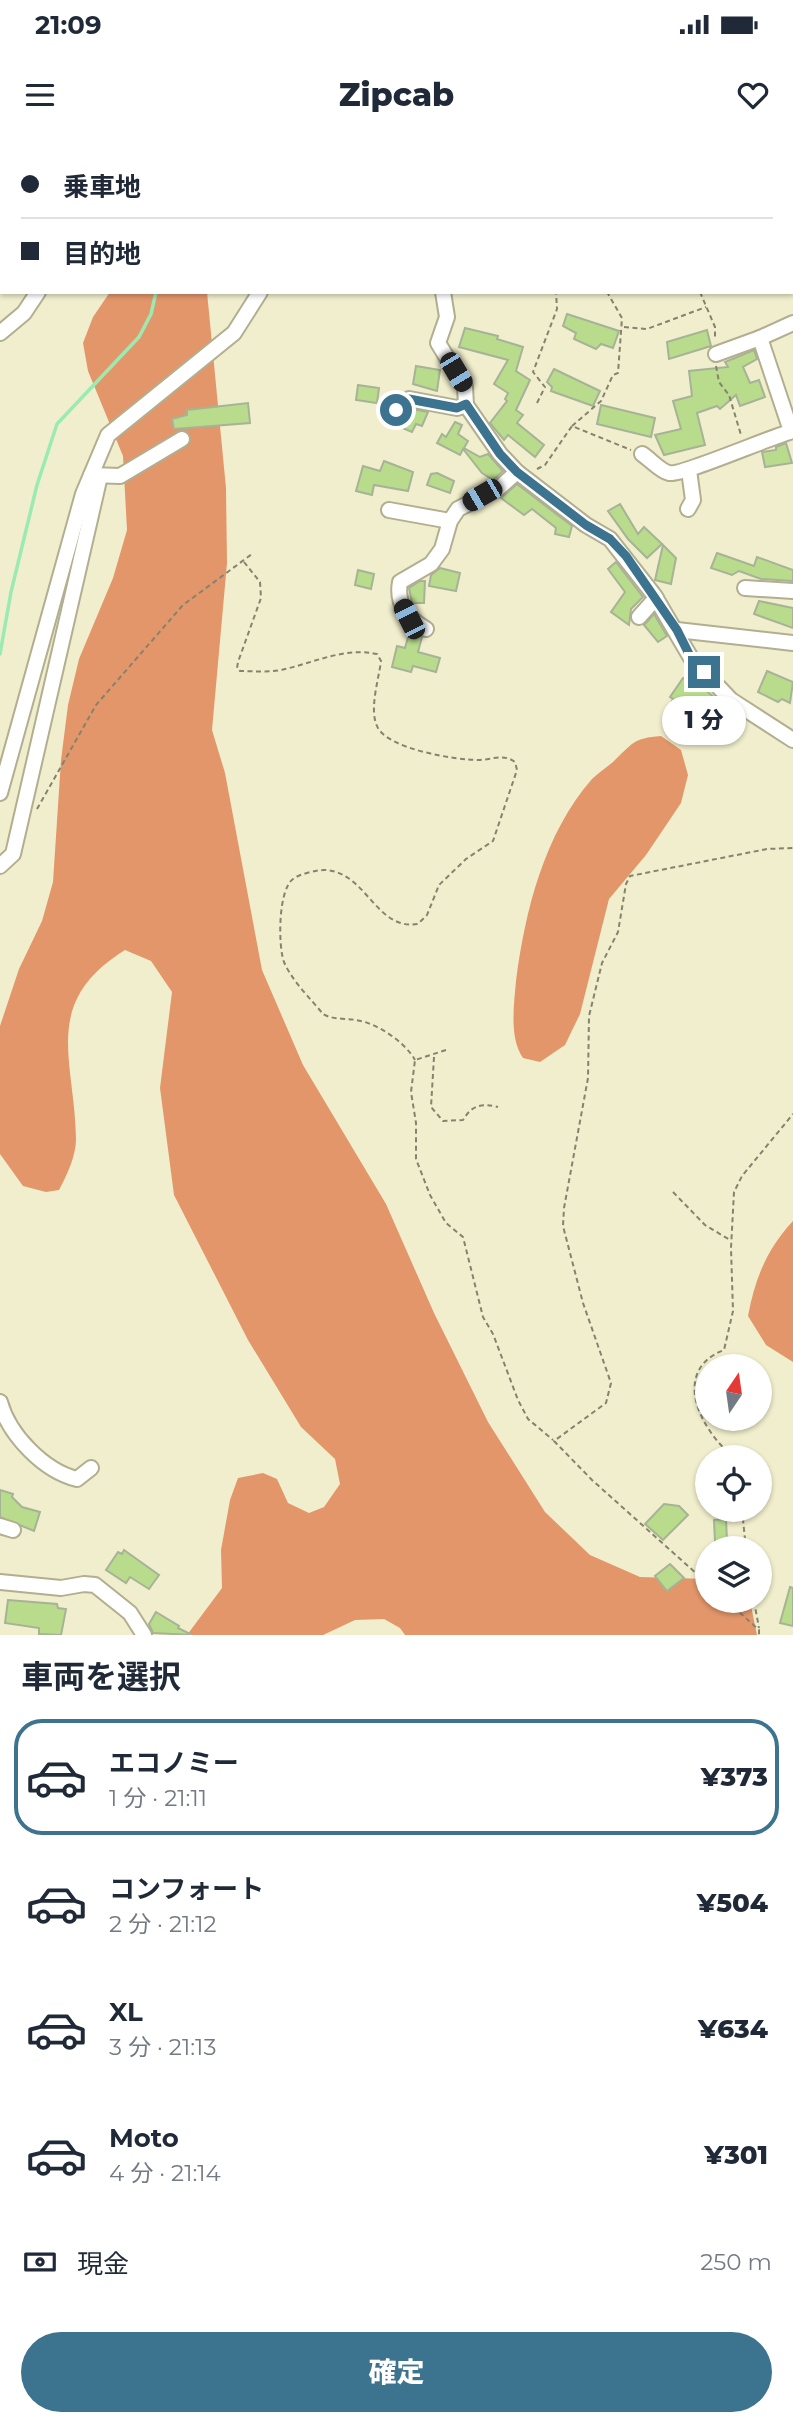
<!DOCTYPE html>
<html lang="ja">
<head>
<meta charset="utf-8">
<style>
	:root { --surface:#fff; --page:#f6f6f7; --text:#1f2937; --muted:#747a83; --line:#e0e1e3; --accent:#3c738e }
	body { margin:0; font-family:Montserrat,"Noto Sans JP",sans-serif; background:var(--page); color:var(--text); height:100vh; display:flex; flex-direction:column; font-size:26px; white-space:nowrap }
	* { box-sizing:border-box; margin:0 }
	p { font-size:23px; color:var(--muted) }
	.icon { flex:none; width:38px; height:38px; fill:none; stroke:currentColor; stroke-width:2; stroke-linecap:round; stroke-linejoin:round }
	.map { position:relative; height:1495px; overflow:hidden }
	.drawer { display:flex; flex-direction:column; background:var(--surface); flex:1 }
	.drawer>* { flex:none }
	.hud { position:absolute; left:0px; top:0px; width:794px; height:154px; box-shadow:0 2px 5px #0004; display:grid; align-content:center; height:154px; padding:0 21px; background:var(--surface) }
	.needle { width:46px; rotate:13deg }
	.buttons { position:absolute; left:695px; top:1214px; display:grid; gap:14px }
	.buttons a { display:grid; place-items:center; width:77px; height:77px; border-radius:50%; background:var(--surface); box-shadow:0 2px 5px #0004; font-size:35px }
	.end { position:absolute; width:32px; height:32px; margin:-16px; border:9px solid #3c738e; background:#fff; box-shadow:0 0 0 4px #fff }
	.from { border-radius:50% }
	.bubble { position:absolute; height:49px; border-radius:24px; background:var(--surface); box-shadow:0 2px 5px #0004; font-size:23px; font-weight:800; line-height:49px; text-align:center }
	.car { position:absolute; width:21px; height:42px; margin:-21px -10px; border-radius:9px; box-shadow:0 0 5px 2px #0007; background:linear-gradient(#222 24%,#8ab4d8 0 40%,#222 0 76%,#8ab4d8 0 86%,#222 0) }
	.hud b { display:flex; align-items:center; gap:24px; height:66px; font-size:26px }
	.hud b+b { border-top:2px solid var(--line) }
	.hud i { width:18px; height:18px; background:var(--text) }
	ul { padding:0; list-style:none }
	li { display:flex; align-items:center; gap:21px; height:116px; margin:0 14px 10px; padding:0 7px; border:4px solid transparent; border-radius:28px }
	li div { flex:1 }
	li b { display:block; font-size:26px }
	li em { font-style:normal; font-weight:800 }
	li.current { border-color:var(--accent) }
	li>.icon { width:63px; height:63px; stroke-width:1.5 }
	h2 { padding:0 21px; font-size:32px; line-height:84px }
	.pay { display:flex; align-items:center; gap:18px; height:77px; padding:0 21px; font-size:26px }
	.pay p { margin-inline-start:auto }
	.primary-button { display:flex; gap:14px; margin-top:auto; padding:14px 21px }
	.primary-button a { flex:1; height:80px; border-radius:42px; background:var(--accent); color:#fff; font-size:28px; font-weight:800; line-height:80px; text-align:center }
	.status { display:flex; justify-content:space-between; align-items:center; height:49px; padding:0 35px; background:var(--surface); direction:ltr }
	.status svg { height:19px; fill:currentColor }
	header { display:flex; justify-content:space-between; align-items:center; height:91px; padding:0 21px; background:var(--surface); font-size:32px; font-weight:800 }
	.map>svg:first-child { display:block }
	.forest { fill:#e3966a }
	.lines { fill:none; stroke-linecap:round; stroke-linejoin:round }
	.stream { stroke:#9aeab2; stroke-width:3.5 }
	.building { fill:#b9db8c; stroke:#a6b397; stroke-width:2 }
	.minor-casing { stroke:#b2ae90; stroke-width:18 }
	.path { stroke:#85836d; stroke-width:2; stroke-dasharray:5 3.5; stroke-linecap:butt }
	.minor { stroke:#fff; stroke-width:14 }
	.route { stroke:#3c738e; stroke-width:9 }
</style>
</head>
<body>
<div class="status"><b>21:09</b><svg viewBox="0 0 49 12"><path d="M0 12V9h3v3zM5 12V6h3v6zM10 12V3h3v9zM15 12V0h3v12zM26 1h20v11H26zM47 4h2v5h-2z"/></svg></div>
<header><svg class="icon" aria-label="menu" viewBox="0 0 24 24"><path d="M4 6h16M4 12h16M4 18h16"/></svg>Zipcab<svg class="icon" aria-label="heart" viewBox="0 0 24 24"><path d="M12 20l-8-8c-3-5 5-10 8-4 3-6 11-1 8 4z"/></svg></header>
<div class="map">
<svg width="793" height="1495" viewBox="0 0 793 1495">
	<rect width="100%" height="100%" fill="#f1eecd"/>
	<!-- forest -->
	<g class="forest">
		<path d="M110,152H207L226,348L227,423L212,590L225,633L262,830L303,925L386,1064L434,1173L488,1282L545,1372L590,1415L640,1437L707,1439V1461H750L757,1495H405L400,1488L384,1479L355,1480L323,1495H187L222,1448L221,1410L230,1360L238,1338L263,1333L277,1339L288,1363L309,1373L324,1367L340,1344L335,1319L301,1287L248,1200L174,1055L160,948L172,852L151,821L125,810C40,863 75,920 76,999C76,1016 67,1035 59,1050L46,1052L23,1046L0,1014V886L19,829L42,781L53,742L61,620L68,565L79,519L113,438L127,390L123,316L88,231L83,203L93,177Z"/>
		<path d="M661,596L681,610L688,635L681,663L646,715L609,759L580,874L565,905L540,922L523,918C509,898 514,865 516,841C525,771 544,694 592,639C598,633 606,628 613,622C632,604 633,598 661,596Z"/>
		<path d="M793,1081V1222L766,1205L748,1176C755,1138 767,1109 793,1081Z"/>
	</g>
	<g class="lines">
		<!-- stream -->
		<g class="stream">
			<path d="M154,2L155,0"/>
			<path d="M0,514L11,452L37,345L57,284L139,197L151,174L156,152"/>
		</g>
	</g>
	<!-- building -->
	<g class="building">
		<path d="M567,174L619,191L613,208L601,204L596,209L574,199L576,193L563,186Z"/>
		<path d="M465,188L498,196L497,199L523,207L516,231L530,240L516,270L523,275L517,283L544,305L535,317L508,295L504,300L490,283L507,261L505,259L508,253L494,244L508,220L459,207Z"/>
		<path d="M707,190L711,206L669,219L667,202Z"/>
		<path d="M754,210L757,219L743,227L750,243L759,240L765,257L740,266L736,255L720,269L717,266L697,273L705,305L664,315L655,295L681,289L673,261L692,256L689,231L728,227L725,222Z"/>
		<path d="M416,226L440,230L437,251L413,244Z"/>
		<path d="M554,229L600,251L593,266L551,251L552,247L547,242Z"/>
		<path d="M358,245L379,248L377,263L356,260Z"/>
		<path d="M248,263L250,283L174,289L172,279L187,275V270Z"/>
		<path d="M601,265L655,278L651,297L597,284Z"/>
		<path d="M412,269L428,272L422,286L416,284L412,292L400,287Z"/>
		<path d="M455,282L462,285L458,294L468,301L464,308L480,317L488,314L503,331L493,340L482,333L463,309L460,315L437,303L442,294L446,297Z"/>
		<path d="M786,303L792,323L765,327L762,312L776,310V307Z"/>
		<path d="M384,321L413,332L408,351L374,345L372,355L356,351L363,326L380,331Z"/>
		<path d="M437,333L454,341L450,353L427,345L431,334Z"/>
		<path d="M517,344L572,386L569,397L555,394L556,388L532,369L524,375L501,358Z"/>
		<path d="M620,364L638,394L644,387L662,404L647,418L628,399L608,371Z"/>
		<path d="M663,405L676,418L671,444L655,440Z"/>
		<path d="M717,413L754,426L757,417L793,430V441L761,439L739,431L732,435L711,428Z"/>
		<path d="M616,422L643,457L631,469L629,485L611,472L625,452L608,429Z"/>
		<path d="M440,428L460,433L456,451L429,446L431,435Z"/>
		<path d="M358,430L374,434L371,449L355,445Z"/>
		<path d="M420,441H425L424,463H412L409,448Z"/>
		<path d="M759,461L793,468V488L754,474Z"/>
		<path d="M654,474L667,496L658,502L644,485Z"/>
		<path d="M410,490L422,497L418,512L440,518L436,532L413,526L411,532L392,527L397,506L405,508Z"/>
		<path d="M767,531L793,542L790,563L782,559L778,562L758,552Z"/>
		<path d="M689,536L729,570L724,577L705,559L692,577L671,563L673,559L670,557L683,538L687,540Z"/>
		<path d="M0,1350L13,1354L12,1357L22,1367L40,1372L34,1391L0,1377Z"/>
		<path d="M664,1364L679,1366L688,1375L663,1400L645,1384Z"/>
		<path d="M726,1379L727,1401L715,1402L714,1380Z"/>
		<path d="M124,1410L159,1435L149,1449L130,1437L126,1443L106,1430L118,1412L122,1414Z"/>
		<path d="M670,1424L684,1438L667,1451L655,1436Z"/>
		<path d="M790,1447L793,1448V1486L780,1483Z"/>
		<path d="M8,1460L57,1464L58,1468L66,1469L61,1495L39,1494V1488L5,1483Z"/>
		<path d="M156,1472L179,1486L178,1488L192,1495L153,1493L149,1484Z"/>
	</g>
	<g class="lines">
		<!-- minor casing -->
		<g class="minor-casing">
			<g id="minor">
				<path d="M206,0L211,2"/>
				<path d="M637,0L638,2"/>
				<path d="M678,0L679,2"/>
				<path d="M49,2L50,0"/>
				<path d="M238,2L239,0"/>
				<path d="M596,2L597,0"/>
				<path d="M0,29L2,30"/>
				<path d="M0,97H2"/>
				<path d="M443,152L447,177L438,203L465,247L466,265L500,314L517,332L586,385L610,399L654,455L691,518L731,560L793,600"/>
				<path d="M0,193L24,173L38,152"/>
				<path d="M716,214L760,198"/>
				<path d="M396,270L409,259L457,268L466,265"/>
				<path d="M791,291L760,198L793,183"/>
				<path d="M642,314C650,319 660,331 669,333C681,336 770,297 793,291"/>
				<path d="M91,335L120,336L182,299"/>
				<path d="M688,369L693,360L689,330"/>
				<path d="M389,370L450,381"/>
				<path d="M745,448L793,451"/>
				<path d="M639,477L656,458"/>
				<path d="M426,489C407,478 396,464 400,442L431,424L442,409L450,381L458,369L499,348L517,332"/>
				<path d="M677,490L793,503"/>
				<path d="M0,653L83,354L108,295L234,193L260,152"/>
				<path d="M0,726L13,714L100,336"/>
				<path d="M0,1262C9,1295 44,1331 77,1339L91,1328"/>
				<path d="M0,1386L13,1390"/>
				<path d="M0,1442L61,1448L84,1444L95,1445L130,1473L144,1495"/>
			</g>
		</g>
		<!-- path -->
		<g class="path">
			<path d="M700,152L715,187V199"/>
			<path d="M624,187L647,189L706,167"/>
			<path d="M716,226L719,242L729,255L741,295"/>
			<path d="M537,263L545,247L533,232L557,169L556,152"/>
			<path d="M572,286L601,261L613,235L618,233L622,178L607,152"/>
			<path d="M537,329L545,325L572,286L631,310"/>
			<path d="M244,422L260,442L261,458L238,522L237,528L240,531C255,531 271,533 285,529C316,522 345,507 377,514L381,521C379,538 369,569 377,586C386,609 456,620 478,620C491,620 503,613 515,622L517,630L493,701L466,719L439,745L427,775L418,784C375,791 367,731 324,730C317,730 299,734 293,739C278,750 278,806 284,822C292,841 311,859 323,874C333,880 345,878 356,880C377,883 405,902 415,920"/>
			<path d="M37,669L96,565L183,465L252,414"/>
			<path d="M446,910L415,920L411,952L416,983V1019L430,1055L446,1083L463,1097L483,1177L493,1194L518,1260L528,1279L553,1300"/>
			<path d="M434,917L431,967L443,981L463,980C472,965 481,963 498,967"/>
			<path d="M673,1052L705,1085L730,1100"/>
			<path d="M735,1318C702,1293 669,1231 724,1210L733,1171L731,1108L734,1052L742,1036L793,974"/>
			<path d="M742,1370L746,1409"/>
			<path d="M707,1443L592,1340L554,1301L606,1263L611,1243L583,1163L563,1086L564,1068L588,938L589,876L602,823L618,792L626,744L630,736L767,709L793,708"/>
			<path d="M727,1461L759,1490V1495"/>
			<path d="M754,1461L759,1488"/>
		</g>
		<!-- minor -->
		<use href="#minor" class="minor"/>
	</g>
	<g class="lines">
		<!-- route -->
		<path class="route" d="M396,270L409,259L457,268L466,264L500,314L517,332L586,385L610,399L626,416L677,490L691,518L704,532"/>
	</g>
</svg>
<div class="buttons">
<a><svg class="needle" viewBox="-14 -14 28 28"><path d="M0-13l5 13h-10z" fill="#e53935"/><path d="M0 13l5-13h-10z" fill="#747a83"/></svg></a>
<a><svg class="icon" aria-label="locate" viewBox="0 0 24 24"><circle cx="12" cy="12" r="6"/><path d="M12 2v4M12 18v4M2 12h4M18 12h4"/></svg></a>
<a><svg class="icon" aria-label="layers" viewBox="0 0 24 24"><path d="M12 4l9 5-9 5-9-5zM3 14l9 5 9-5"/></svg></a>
</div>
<i class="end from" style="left:396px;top:270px"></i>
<i class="end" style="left:704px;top:532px"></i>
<div class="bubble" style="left:662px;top:556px;width:84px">1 分</div>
<i class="car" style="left:456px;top:232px;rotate:149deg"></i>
<i class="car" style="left:482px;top:355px;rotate:240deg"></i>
<i class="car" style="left:409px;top:479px;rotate:333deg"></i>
<div class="hud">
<b><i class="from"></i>乗車地</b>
<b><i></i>目的地</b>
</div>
</div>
<section class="drawer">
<h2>車両を選択</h2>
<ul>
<li class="current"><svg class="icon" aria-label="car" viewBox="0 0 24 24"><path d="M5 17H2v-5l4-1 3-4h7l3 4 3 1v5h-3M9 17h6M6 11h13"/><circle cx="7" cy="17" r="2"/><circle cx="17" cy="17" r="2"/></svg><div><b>エコノミー</b><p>1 分 · 21:11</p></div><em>¥373</em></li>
<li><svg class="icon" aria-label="car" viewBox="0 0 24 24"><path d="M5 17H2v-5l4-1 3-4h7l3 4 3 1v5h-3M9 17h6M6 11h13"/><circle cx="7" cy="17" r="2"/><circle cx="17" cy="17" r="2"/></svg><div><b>コンフォート</b><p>2 分 · 21:12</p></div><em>¥504</em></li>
<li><svg class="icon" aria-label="car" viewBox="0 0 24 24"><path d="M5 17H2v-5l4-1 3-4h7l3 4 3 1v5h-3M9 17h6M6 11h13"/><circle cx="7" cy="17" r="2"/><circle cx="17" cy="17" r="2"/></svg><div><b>XL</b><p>3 分 · 21:13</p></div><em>¥634</em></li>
<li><svg class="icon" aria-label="car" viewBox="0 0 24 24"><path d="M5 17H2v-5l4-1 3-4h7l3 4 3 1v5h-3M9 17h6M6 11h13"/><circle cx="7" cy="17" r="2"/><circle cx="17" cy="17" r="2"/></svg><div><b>Moto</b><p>4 分 · 21:14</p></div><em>¥301</em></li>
</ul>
<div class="pay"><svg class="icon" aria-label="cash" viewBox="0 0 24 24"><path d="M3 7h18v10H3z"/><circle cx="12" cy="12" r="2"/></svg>現金<p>250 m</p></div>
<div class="primary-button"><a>確定</a></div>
</section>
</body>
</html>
